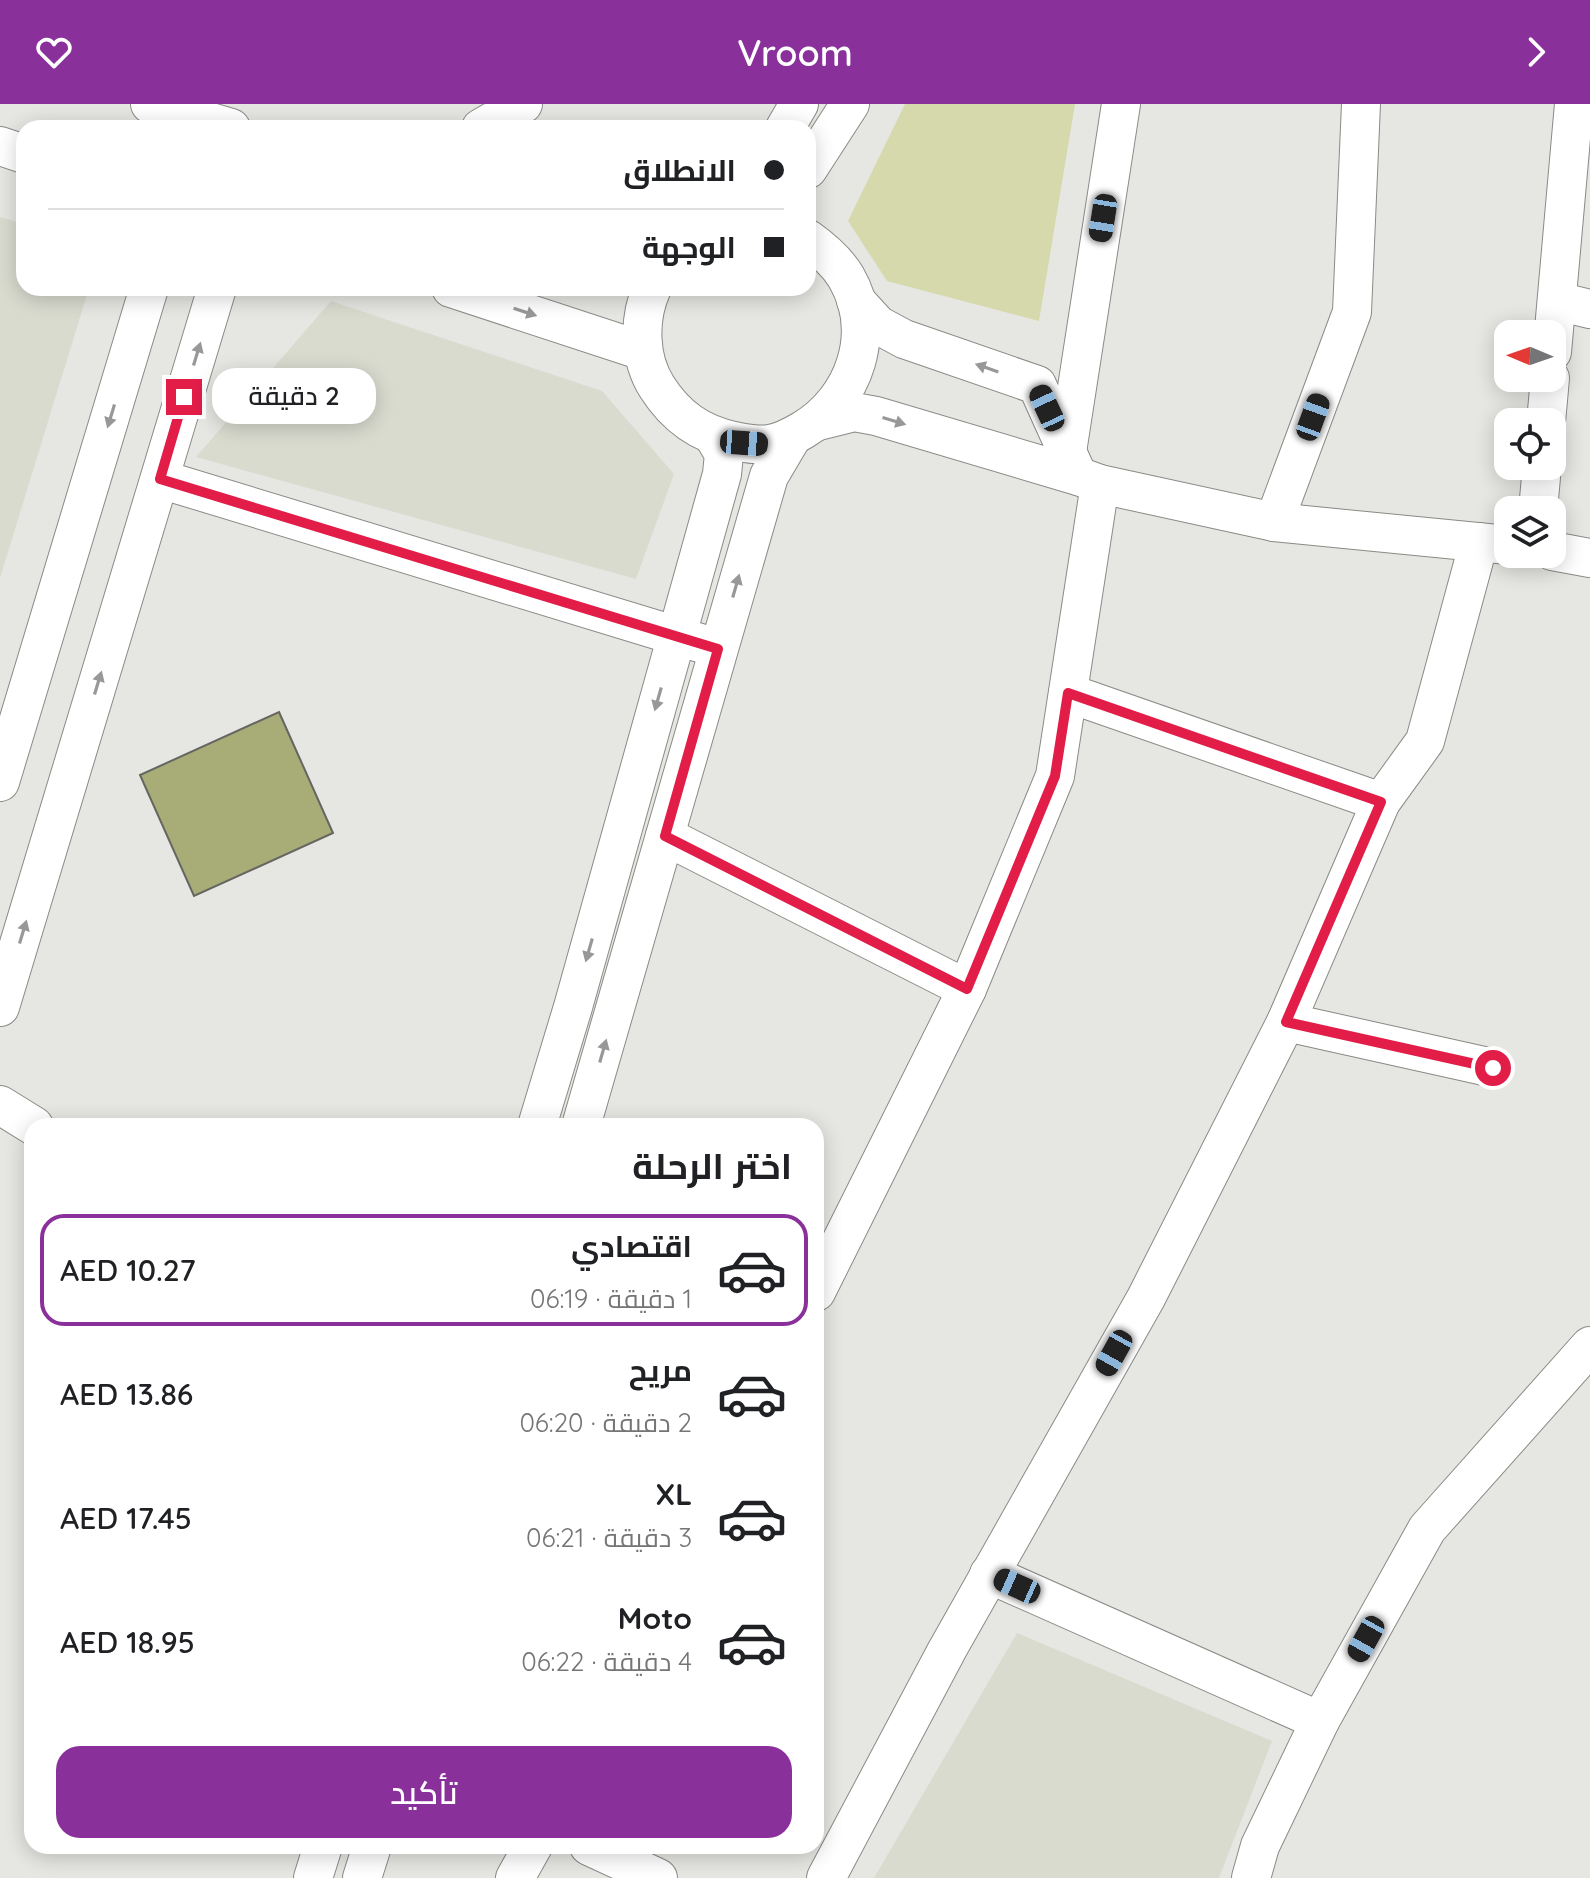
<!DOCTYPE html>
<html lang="ar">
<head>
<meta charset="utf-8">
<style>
	:root { --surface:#fff; --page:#f2f2f2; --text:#202124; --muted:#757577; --line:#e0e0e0; --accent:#8a309b }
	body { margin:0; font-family:Quicksand,Cairo,sans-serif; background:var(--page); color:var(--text); direction:rtl; height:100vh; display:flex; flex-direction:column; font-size:30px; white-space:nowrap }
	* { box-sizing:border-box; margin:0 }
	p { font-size:26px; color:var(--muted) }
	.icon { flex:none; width:44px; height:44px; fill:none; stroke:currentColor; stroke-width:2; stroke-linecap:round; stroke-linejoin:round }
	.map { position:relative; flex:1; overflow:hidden; direction:ltr }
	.panel { position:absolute; left:24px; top:1014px; width:800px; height:736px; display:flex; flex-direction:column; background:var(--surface); border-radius:24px; box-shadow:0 4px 20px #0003; direction:rtl }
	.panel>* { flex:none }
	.top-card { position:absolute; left:16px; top:16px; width:800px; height:176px; border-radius:24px; box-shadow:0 4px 20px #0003; direction:rtl; display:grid; align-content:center; height:176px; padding:0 32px; background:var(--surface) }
	.needle { width:52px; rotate:272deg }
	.buttons { position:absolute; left:1494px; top:216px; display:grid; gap:16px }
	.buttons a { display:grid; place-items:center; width:72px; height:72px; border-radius:16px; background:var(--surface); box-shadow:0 4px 20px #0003; font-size:40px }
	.end { position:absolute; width:36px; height:36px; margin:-18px; border:10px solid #e11d48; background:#fff; box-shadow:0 0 0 4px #fff }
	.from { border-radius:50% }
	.bubble { position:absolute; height:56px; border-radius:24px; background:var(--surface); box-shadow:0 4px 20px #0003; font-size:26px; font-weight:600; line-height:56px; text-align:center; direction:rtl }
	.car { position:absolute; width:24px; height:48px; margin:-24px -12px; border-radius:10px; box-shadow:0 0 6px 2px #0007; background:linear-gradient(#222 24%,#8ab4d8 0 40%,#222 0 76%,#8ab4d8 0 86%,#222 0) }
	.top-card b { display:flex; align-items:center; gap:28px; height:76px; font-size:30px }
	.top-card b+b { border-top:2px solid var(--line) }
	.top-card i { width:20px; height:20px; background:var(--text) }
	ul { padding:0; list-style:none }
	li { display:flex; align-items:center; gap:24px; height:112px; margin:0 16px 12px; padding:0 16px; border:4px solid transparent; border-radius:24px }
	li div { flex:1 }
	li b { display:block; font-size:30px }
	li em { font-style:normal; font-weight:600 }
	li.on { border-color:var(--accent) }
	li>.icon { width:72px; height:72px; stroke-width:1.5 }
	h2 { padding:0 32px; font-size:36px; line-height:96px }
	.action { display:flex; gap:16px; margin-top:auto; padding:16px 32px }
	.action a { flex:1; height:92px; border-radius:24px; background:var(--accent); color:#fff; font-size:32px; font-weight:600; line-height:92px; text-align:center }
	header { display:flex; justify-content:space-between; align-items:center; height:104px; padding:0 32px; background:var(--accent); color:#fff; font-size:36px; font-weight:600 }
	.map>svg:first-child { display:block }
	.built { fill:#dadbcf }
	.green { fill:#d5d9ac }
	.building { fill:#a8ac77; stroke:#656561; stroke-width:2 }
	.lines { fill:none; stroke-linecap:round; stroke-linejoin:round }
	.minor-casing { stroke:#8a8a86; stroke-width:40 }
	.minor { stroke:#fff; stroke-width:38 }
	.oneway { fill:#989898 }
	.route { stroke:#e11d48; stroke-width:10 }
</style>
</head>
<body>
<header><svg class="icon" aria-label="forward" viewBox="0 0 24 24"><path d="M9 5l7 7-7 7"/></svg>Vroom<svg class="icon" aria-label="heart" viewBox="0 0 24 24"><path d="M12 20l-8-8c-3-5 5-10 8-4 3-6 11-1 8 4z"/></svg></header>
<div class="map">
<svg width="1590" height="1774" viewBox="0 0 1590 1774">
	<rect width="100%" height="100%" fill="#e6e7e2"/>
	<!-- built -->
	<g class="built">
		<path d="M0,113L24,120V184H89L0,474Z"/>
		<path d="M331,197L602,287L674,370L636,475L196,353Z"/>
		<path d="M1017,1529L1272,1637L1219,1774H874Z"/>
	</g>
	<!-- green -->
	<path class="green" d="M905,0H1075L1039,217L887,177L848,117Z"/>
	<!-- building -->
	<path class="building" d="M279,608L333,729L194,792L140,671Z"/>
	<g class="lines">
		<!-- minor casing -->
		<g class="minor-casing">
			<g id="minor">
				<path d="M150,0L231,24"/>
				<path d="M481,24L523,0"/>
				<path d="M785,24L799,0"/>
				<path d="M0,42L24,50"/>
				<path d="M808,65L850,0"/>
				<path d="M451,184L643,247"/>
				<path d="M652,184C638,215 639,255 657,283C676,313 700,330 734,337C745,339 759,342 770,340C782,338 793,332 803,326C855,295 878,228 846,173C837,158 822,145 808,135"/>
				<path d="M1557,197L1590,205"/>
				<path d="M1552,248L1574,0"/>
				<path d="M818,317L854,308L876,312L1078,372L1037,281L904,235L878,221L856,197"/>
				<path d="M1546,318L1550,274"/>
				<path d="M1067,348L1121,0"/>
				<path d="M1078,372L1100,380L1274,418L1508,441"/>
				<path d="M160,375L700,539"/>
				<path d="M1538,406L1542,362"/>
				<path d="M1274,418L1352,208L1361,0"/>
				<path d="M1552,447L1590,454"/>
				<path d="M1068,589L1381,698"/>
				<path d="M0,678L149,184"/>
				<path d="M665,732L967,885"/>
				<path d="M0,903L217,184"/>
				<path d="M1286,918L1493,964"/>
				<path d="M0,1001L34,1022"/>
				<path d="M537,1022L573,903L722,370L724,350L714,333"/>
				<path d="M581,1022L769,372L792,333"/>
				<path d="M816,1188L967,885L1055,672L1100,380"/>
				<path d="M989,1470L1320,1617"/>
				<path d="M589,1742L658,1774"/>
				<path d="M313,1774L323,1742"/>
				<path d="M362,1774L372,1742"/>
				<path d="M515,1774L533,1742"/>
				<path d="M826,1774L947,1546L1146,1194L1286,918L1381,698L1425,637L1479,438"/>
				<path d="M1251,1774L1260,1742L1320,1617L1427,1425L1590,1242"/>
			</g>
		</g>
		<!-- minor -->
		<use href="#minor" class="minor"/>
	</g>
	<!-- one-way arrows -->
	<defs><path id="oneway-solid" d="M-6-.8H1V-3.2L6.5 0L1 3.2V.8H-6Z" transform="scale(2)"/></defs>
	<g class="oneway">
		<use href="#oneway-solid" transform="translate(525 208) rotate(18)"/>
		<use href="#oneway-solid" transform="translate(197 250) rotate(-73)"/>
		<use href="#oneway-solid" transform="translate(987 264) rotate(-161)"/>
		<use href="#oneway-solid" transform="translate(111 312) rotate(107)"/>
		<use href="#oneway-solid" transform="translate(894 317) rotate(17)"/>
		<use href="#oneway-solid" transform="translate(736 482) rotate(-74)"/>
		<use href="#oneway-solid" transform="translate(98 579) rotate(-73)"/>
		<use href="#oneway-solid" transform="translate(658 595) rotate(106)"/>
		<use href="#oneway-solid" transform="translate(23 828) rotate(-73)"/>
		<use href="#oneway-solid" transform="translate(589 846) rotate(106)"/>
		<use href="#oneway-solid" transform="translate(603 947) rotate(-74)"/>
	</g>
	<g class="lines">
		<!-- route -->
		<path class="route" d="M184,293L160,375L718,545L665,732L967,885L1055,672L1068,589L1381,698L1286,918L1493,964"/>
	</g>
</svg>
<div class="buttons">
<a><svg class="needle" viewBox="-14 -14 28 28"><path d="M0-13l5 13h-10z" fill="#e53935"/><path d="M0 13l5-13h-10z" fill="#757577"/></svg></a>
<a><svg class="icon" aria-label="locate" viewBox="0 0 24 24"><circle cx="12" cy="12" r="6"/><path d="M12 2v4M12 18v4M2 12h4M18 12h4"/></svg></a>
<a><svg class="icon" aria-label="layers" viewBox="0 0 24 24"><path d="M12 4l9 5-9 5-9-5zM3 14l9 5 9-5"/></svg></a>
</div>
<i class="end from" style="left:1493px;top:964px"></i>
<i class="end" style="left:184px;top:293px"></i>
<div class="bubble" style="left:212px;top:264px;width:164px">2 دقيقة</div>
<i class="car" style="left:1103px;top:114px;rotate:189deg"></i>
<i class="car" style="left:1047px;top:304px;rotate:335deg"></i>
<i class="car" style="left:1313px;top:313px;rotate:20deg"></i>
<i class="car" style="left:744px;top:339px;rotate:94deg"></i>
<i class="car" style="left:1114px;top:1249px;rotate:209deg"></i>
<i class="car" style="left:1017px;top:1482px;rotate:294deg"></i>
<i class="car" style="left:1366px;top:1535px;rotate:209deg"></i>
<div class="top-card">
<b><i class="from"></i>الانطلاق</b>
<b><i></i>الوجهة</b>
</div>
<section class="panel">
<h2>اختر الرحلة</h2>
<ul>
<li class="on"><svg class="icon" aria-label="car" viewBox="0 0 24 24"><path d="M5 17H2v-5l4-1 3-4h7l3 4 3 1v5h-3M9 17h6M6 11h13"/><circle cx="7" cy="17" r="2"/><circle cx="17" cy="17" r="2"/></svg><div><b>اقتصادي</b><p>1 دقيقة · 06:19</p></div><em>AED 10.27</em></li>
<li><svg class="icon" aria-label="car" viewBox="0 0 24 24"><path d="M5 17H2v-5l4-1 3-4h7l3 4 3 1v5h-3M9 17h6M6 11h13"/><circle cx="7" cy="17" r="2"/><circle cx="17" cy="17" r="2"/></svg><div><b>مريح</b><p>2 دقيقة · 06:20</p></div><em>AED 13.86</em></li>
<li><svg class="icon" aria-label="car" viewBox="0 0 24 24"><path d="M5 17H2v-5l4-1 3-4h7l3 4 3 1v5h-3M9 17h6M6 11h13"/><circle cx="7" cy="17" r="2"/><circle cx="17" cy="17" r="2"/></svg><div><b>XL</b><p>3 دقيقة · 06:21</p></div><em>AED 17.45</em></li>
<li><svg class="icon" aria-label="car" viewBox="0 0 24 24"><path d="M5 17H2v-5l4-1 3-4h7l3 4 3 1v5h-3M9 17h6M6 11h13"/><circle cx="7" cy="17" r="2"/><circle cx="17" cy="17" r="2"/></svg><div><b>Moto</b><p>4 دقيقة · 06:22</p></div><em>AED 18.95</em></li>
</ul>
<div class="action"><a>تأكيد</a></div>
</section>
</div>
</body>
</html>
